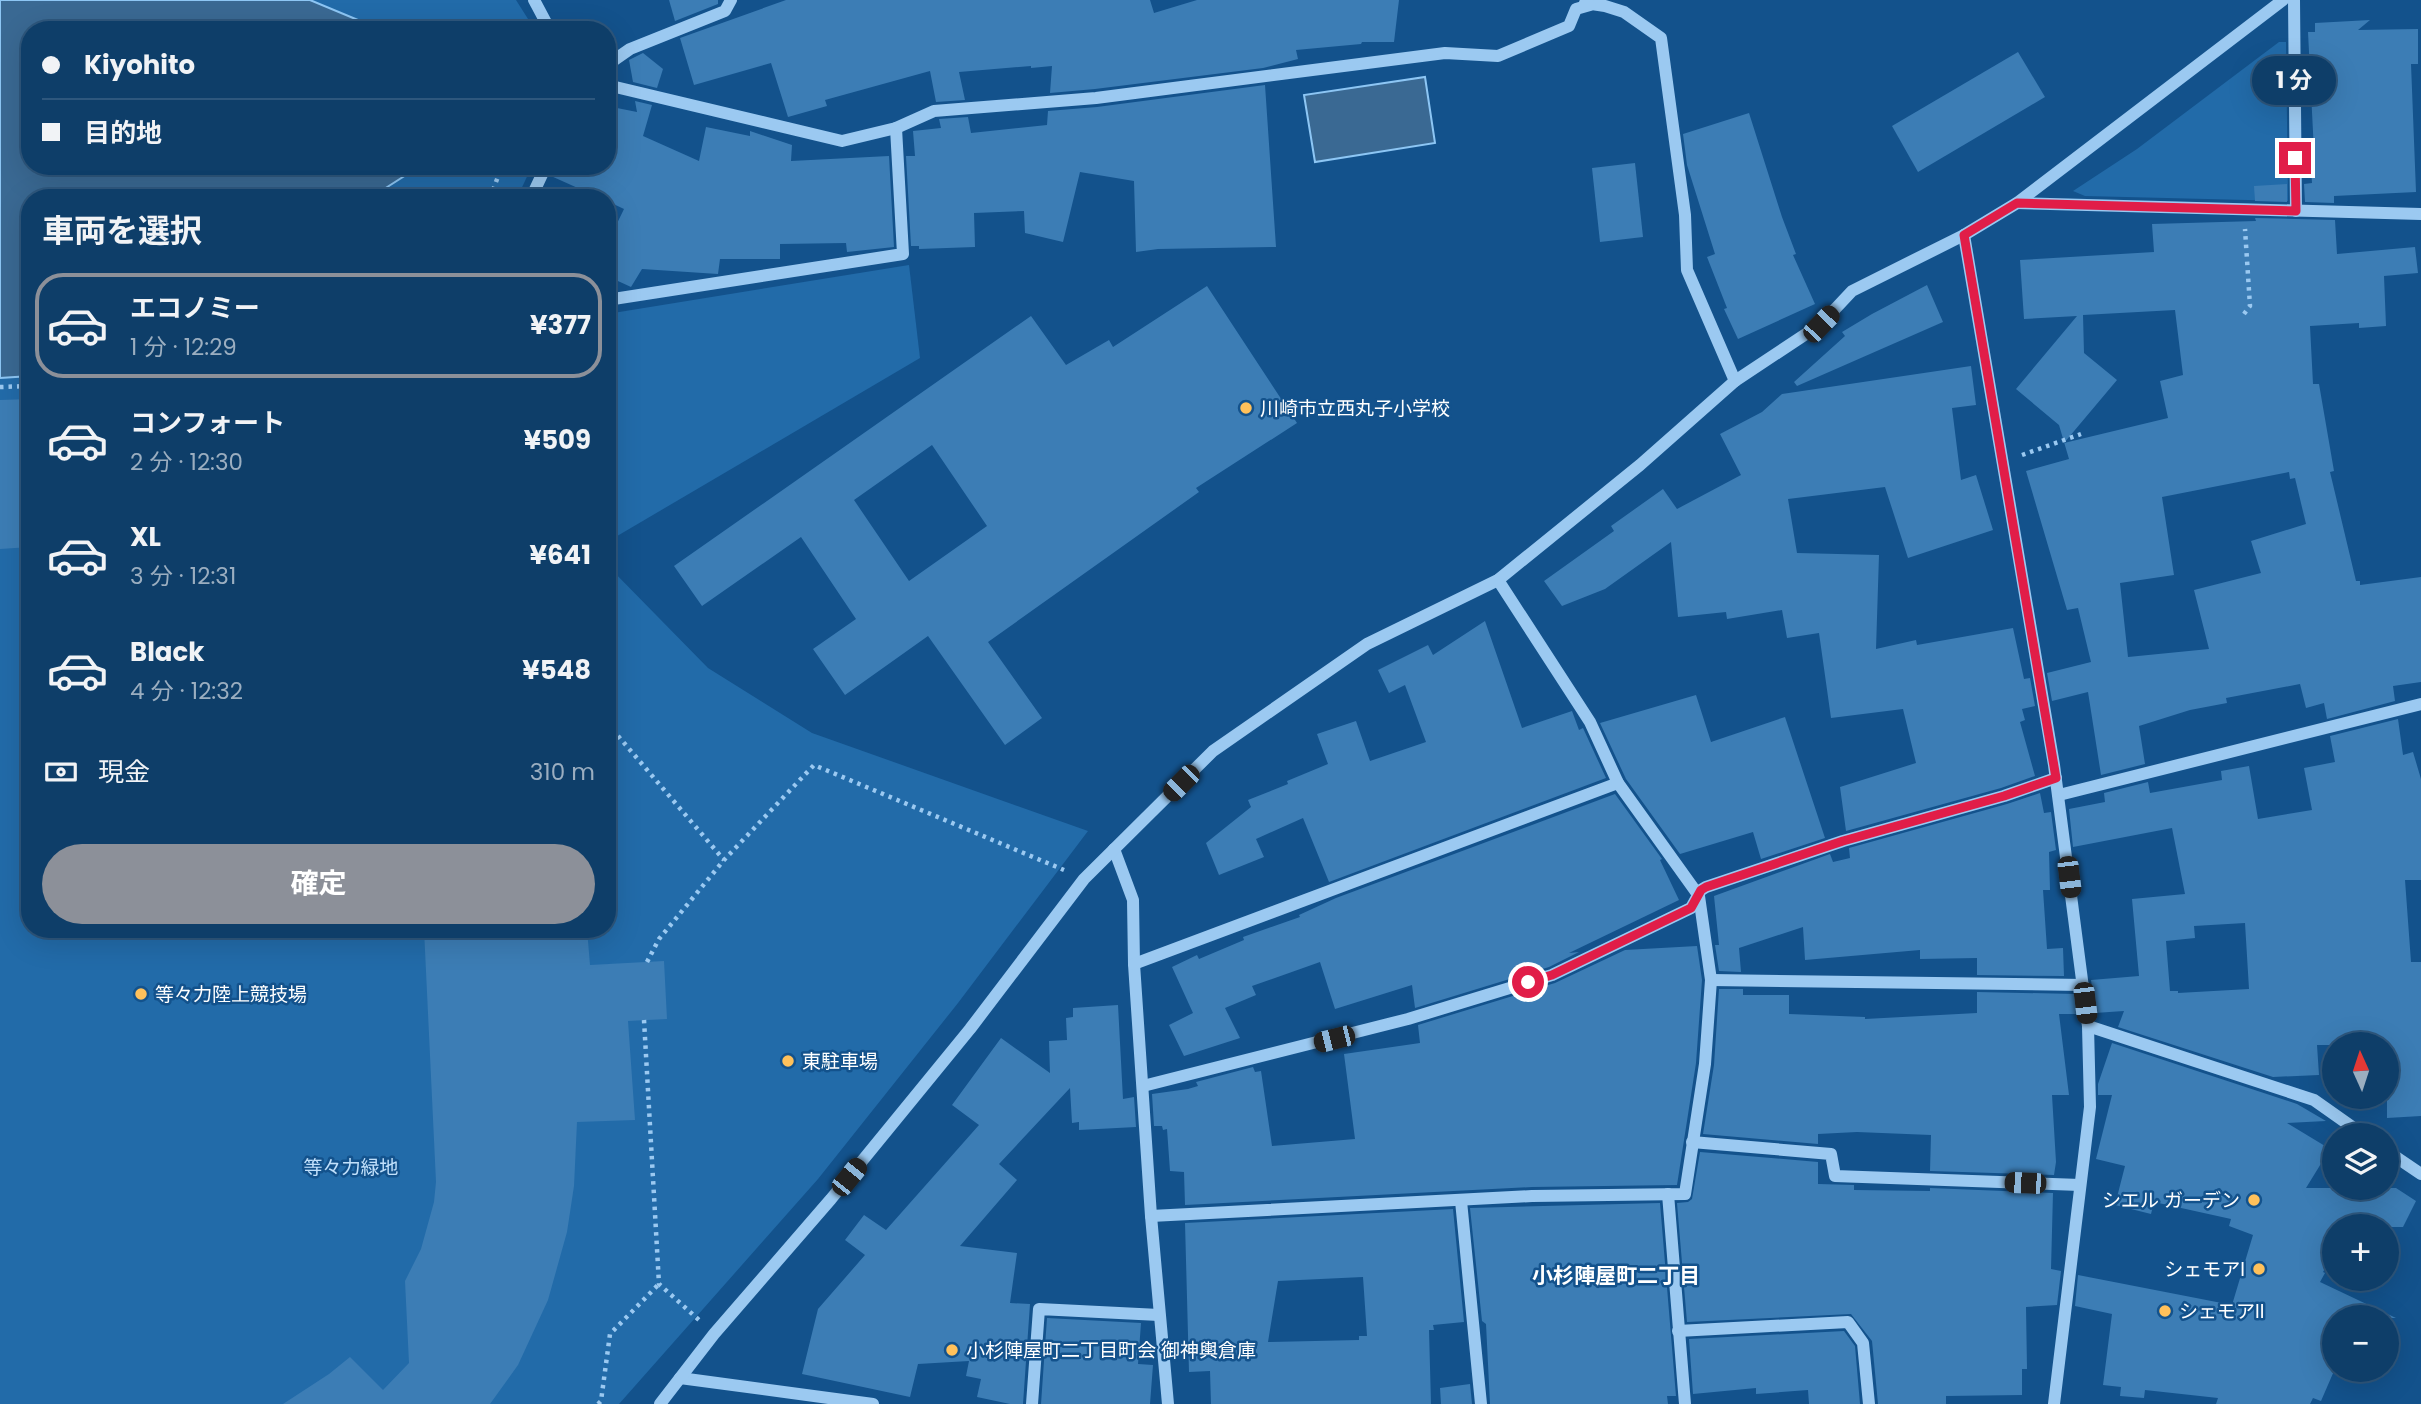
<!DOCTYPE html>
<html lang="ja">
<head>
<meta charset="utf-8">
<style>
	:root { --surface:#0e3e69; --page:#1c4971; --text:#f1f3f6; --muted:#9baec0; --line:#2e577d; --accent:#8c9099 }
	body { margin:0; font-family:Poppins,"Noto Sans JP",sans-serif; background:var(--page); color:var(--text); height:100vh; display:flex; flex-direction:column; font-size:26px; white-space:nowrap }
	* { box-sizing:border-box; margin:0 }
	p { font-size:23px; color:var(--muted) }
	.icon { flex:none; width:38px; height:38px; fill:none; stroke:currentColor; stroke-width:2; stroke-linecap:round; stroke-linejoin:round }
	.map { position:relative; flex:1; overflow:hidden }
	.sheet { position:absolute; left:21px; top:189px; width:595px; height:749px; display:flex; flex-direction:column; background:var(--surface); border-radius:28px; box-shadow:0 7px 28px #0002,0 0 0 2px var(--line) }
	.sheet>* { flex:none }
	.banner { position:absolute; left:21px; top:21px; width:595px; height:154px; border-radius:28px; box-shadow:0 7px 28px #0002,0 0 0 2px var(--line); display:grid; align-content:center; height:154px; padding:0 21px; background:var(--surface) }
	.needle { width:46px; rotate:357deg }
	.buttons { position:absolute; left:2322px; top:1032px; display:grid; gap:14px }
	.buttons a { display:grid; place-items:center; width:77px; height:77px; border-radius:50%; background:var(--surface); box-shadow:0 7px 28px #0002,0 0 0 2px var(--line); font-size:35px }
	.end { position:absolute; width:32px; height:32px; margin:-16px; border:9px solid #e11d48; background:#fff; box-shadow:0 0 0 4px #fff }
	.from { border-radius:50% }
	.bubble { position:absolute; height:49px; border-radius:24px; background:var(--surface); box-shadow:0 7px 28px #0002,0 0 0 2px var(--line); font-size:23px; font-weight:700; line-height:49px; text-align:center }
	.car { position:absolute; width:21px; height:42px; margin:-21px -10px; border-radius:9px; box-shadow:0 0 5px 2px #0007; background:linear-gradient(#222 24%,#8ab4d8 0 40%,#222 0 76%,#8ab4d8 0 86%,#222 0) }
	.banner b { display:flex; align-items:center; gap:24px; height:66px; font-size:26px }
	.banner b+b { border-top:2px solid var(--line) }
	.banner i { width:18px; height:18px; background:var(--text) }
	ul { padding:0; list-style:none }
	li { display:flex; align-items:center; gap:21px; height:105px; margin:0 14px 10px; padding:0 7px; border:4px solid transparent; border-radius:28px }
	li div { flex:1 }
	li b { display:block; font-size:26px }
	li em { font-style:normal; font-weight:700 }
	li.selected { border-color:var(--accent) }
	li>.icon { width:63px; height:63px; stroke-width:1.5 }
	h2 { padding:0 21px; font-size:32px; line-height:84px }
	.pay { display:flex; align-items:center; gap:18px; height:77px; padding:0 21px; font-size:26px }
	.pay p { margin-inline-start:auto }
	.cta { display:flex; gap:14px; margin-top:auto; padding:14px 21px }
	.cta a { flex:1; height:80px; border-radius:42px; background:var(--accent); color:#fff; font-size:28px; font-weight:700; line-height:80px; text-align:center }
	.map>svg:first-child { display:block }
	.green { fill:#226ba9 }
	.water { fill:#3a6993; stroke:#8dc6f4; stroke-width:2 }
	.building { fill:#3c7db5; fill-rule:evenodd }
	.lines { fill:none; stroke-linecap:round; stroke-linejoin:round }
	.path { stroke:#9bc9f1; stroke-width:4.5; stroke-dasharray:3.5 5; stroke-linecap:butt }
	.minor { stroke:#9bc9f1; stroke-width:12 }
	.route { stroke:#e11d48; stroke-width:9 }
	.poi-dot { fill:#ffc15b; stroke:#13528c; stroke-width:2.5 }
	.labels { text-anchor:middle; stroke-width:5; stroke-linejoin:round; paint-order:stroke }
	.poi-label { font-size:19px; fill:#fff; stroke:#13528c; text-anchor:start }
	.park-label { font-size:19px; fill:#c2e1fc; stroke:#13528c }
	.neighbourhood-label { font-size:21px; font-weight:bold; fill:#fff; stroke:#13528c }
</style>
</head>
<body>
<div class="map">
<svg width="2421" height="1404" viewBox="0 0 2421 1404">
	<rect width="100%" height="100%" fill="#13528c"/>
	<!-- green -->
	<g class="green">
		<path d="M0,0H516L535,30H30V166H532L517,198H30V929H607V565L708,668L812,733L1088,831L958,1003L818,1179L619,1404H0Z"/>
		<path d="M2279,42H2286L2288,201L2085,196L2073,191L2137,149Z"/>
		<path d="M909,265L920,358L607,542V314Z"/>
	</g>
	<!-- water -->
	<g class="water">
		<path d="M0,0H310L382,30H30V166H420L370,198H30V376L0,378Z"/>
		<path d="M1425,77L1435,143L1315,162L1304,95Z"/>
	</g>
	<!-- building -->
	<g class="building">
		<path d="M669,0H718V4L675,21Z"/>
		<path d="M786,0H1150L1154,13L1197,0H1399L1394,42H1362L1361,44L1296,50L1298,59L1263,68L1095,89L1050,93L1052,66L1031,68V66L959,72L965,100L936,102L930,71L825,100L827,106L788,117L771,63L694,85L680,38Z"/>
		<path d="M2370,20L2358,30L2418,29V64H2411L2416,192L2334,196V203L2305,202L2304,184L2312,183L2310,152H2314L2308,32H2315V23Z"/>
		<path d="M2018,52L2045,97L1918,172L1892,126Z"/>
		<path d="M643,53L663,69L657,88L633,82L629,60Z"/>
		<path d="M1265,85L1276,247L1158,249L1136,252L1134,181L1080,172L1063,242L1025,233L1024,211L974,213L975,247L919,249V246H911L906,156H915L913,131L941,128L939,119L968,117L971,133L1047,125L1048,111L1097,107Z"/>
		<path d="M635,101L652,105L643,136L699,161L706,127L750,136V131L792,145L791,161L889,156L894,247L847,252L846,243L780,244V259H720L718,274L642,269L631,287L607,276V244L624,209L607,201V198H600L551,176L555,166H607V106L637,112Z"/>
		<path d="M1749,113L1782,217L1796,254L1793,255L1815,304L1738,339L1724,309L1727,308L1707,257L1715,254L1687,165L1683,134Z"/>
		<path d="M1635,163L1643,237L1600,242L1592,168Z"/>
		<path d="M2287,184V202L2255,201L2254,186Z"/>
		<path d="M2255,218L2335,220L2337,254L2415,247L2418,273L2384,276L2386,326L2359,328V323L2310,326L2313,384H2319L2334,471L2330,472L2356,581H2360V585L2421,577V682L2393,686L2395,701L2327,719L2324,703L2306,708L2300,684L2226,698L2227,703L2190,710L2139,726L2145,764L2101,775L2088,692L2052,701L2047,673L2091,662L2078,608L2067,610L2026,471L2069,459L2059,425L2016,389L2077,316L2024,319L2020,260L2154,252L2152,224L2256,221ZM2175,310L2183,375L2160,381L2168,418L2064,443L2117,380L2084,353L2083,315ZM2289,472L2290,479L2295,478L2306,524L2251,541L2261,573L2194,590L2209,649L2128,657L2120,583L2174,575L2162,497Z"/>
		<path d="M1927,285L1943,322L1797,386L1794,382L1845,336L1842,332L1872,314Z"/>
		<path d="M1207,286L1297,423L1196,488L1199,492L988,642L1042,718L1005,745L928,636L845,695L813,649L856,619L801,537L702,606L674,566L1031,316L1066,365L1109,340L1113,347ZM932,445L987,526L909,581L854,500Z"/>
		<path d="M1971,366L1976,405L1952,408L1961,480L1976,475L1993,530L1908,558L1885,487L1788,499L1797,553L1879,555L1876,649L1916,640L1917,645L2013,628L2024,679L2030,678L2035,706L2022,709L2025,720L2020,722L2035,776L2001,788L1846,831L1840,787L1916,763L1903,709L1831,718L1819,633L1787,638L1782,610L1727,619L1726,612L1678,617L1671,542L1605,589L1562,606L1544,581L1614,531L1611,526L1663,489L1677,509L1741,475L1720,434L1762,412L1782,394Z"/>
		<path d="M30,399V547L0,549V400Z"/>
		<path d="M1485,621L1522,728L1572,711L1579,730L1583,728L1606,778L1329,882L1303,818L1256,839L1264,857L1219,875L1206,843L1251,807L1248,800L1288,784L1287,781L1328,764L1317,734L1356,721L1370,761L1426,742L1405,685L1389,693L1378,670L1428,645L1433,655Z"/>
		<path d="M1696,695L1711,742L1785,717L1825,838L1761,859L1753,832L1680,854L1626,779L1600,723Z"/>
		<path d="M2398,719L2403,755L2413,752L2421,779V880H2405L2411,962H2421V1116L2387,1118V1045H2317L2319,1075L2273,1077L2118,1027L2124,1011L2095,1013L2091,980L2139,976L2132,899L2185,894L2172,828L2073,847L2069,809L2105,802L2104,793L2148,782L2150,793L2222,780L2221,771L2249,766L2258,819L2312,810L2304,768L2335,762L2330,736ZM2245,923L2249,989L2178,993V991H2170L2166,941L2195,938L2194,926Z"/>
		<path d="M2040,793L2044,813L2051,812L2056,850L2049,852L2050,890H2043L2047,949L2063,948L2064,976L1977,975V958L1920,959V950L1805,960L1803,927L1739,948L1741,972L1719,971L1715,945H1719L1714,896L1830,854L1833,862L1850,858L1849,848L2007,804Z"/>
		<path d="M1615,794L1662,859L1660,860L1679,900L1569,953L1579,952L1549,967L1415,1008L1412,985L1335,1009L1320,962L1252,986L1256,995L1225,1008L1240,1038L1184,1056L1169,1025L1193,1013L1172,967L1197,955L1199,959L1244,940L1243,937L1300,917L1299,915L1336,898Z"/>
		<path d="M424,929H587L590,965L664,961L667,1019L628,1021L635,1120L577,1122L574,1186L567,1232L548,1300L518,1365L490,1404H283L329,1374L350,1357L383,1390L409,1363L405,1281L421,1249L434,1202L436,1182Z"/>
		<path d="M1697,946L1702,980L1696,1063L1677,1185L1532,1187L1185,1205L1184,1172L1170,1171L1167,1129L1163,1130L1162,1126H1154L1152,1094L1188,1089L1198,1086L1196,1082L1253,1067L1255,1072L1261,1071L1272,1146L1355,1139L1344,1054L1420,1043L1418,1025L1555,983L1625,950Z"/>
		<path d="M1719,989H1743V995H1789V1014L1865,1017V1019L1977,1013V992L2075,994L2078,1014H2059L2069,1095H2052L2056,1162L2054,1175L1930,1171L1931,1135L1857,1132L1818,1134V1144L1703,1134L1714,1065Z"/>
		<path d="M1118,1005L1123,1099L1134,1097L1136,1127L1079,1130V1122L1072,1123L1070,1088L999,1164L1017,1180L960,1246L1017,1253L1010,1303L1030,1304L1023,1404H1010L977,1397L981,1379L966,1376L969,1361L918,1364L910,1397L802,1374L818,1309L865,1255L845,1240L864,1215L886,1230L979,1125L952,1105L1001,1038L1050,1073L1049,1041L1067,1040L1066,1018L1073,1017V1008Z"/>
		<path d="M2112,1043L2297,1104L2326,1121L2287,1123L2330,1149L2306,1188H2396L2416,1201L2403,1227H2334V1253L2323,1272L2325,1273L2320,1282L2396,1318H2334V1371L2321,1401L2313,1398L2310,1404H2216L2218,1398L2145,1390L2144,1398L2120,1396L2121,1387L2103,1385L2112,1314L2075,1306L2078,1275L2232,1305L2253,1235L2229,1226L2231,1219L2154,1202L2151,1214L2115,1205L2125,1166L2096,1159L2112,1095H2098V1084Z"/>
		<path d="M1700,1152L1818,1162V1184L1854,1185V1190L1930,1191V1188L2053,1193L2051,1269L2061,1271L2057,1305L2026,1307L2027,1369H2022V1395L1946,1396V1404H1878L1872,1341L1851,1314L1687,1322L1677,1203L1688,1202L1692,1199Z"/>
		<path d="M1660,1203L1676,1396H1667L1668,1404H1490L1486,1324L1482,1321L1470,1208Z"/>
		<path d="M1453,1209L1464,1322L1433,1325L1434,1330H1429L1431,1404H1211L1210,1371L1189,1372L1185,1223ZM1363,1277L1367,1336H1359V1340L1268,1342L1278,1281Z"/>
		<path d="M1047,1318L1141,1323L1138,1364L1153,1365L1150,1404H1041Z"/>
		<path d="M1844,1331L1855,1346L1860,1404H1809L1808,1390L1756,1394V1388L1693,1394L1689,1339Z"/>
		<path d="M1470,1384L1472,1404H1441L1440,1388Z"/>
	</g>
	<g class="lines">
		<!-- path -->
		<g class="path">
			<path d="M490,198L502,166"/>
			<path d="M2244,314L2250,306L2245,229"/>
			<path d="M0,387L30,386"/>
			<path d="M2022,455L2081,434"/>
			<path d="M607,723L724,860"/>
			<path d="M647,962L659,939L724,860L814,765L1064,870"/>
			<path d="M644,1020L659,1284L699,1320"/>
			<path d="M598,1404L601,1401L610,1334L659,1284"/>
		</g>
		<!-- minor -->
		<g class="minor">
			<path d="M534,0L550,30"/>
			<path d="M2294,0L2296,211"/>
			<path d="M1585,3L1605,6L1624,12L1661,38L1685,215L1687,270L1735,381"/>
			<path d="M607,65L630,49L725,11L731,0"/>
			<path d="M607,85L842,141L896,128L934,111L1096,98L1445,53L1498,56L1569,26L1576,9L1590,5"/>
			<path d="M531,198L546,166"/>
			<path d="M2017,203L2421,214"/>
			<path d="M1964,235L2054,765L2088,1026L2090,1107L2054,1404"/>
			<path d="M607,300L903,254L896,128"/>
			<path d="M2059,795L2421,704"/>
			<path d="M1114,849L1133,900L1134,964L1151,1216L1168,1404"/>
			<path d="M1134,964L1618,783"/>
			<path d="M1711,980L2083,985"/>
			<path d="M2088,1026L2314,1100L2365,1136"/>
			<path d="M1143,1086L1408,1019L1552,975L1691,908L1701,890L1706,887L1843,841L2004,796L2056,778"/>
			<path d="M1692,1142L1831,1154L1835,1176L2080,1185"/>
			<path d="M2387,1151L2421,1174"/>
			<path d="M1668,1194L1685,1404"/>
			<path d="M1461,1201L1481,1404"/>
			<path d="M1151,1216L1532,1196L1685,1194L1705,1064L1711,980L1699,896L1618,783L1590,722L1498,580"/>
			<path d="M1678,1331L1848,1322L1863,1343L1869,1404"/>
			<path d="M680,1378L873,1404"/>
			<path d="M660,1404L714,1334L831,1199L970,1029L1084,879L1213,751L1367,644L1498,580L1640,465L1735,381L1821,324L1852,291L1964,235L2017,203L2283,0"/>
			<path d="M1032,1404L1039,1309L1159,1315"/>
		</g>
	</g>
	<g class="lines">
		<!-- route -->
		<path class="route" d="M1528,982L1552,975L1691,908L1701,890L1706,887L1843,841L2004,796L2056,778L1964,235L2017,203L2296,211L2295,158"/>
	</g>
	<!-- markers -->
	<g class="poi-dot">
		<circle cx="1246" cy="408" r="7"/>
		<circle cx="141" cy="994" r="7"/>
		<circle cx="788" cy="1061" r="7"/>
		<circle cx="2254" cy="1200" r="7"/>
		<circle cx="2259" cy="1269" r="7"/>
		<circle cx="2165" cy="1311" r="7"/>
		<circle cx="952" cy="1350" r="7"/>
	</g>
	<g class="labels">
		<!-- poi labels -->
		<g class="poi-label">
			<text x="1260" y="415">川崎市立西丸子小学校</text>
			<text x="155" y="1001">等々力陸上競技場</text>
			<text x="802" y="1068">東駐車場</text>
			<text x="2240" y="1207" text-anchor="end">シエル ガーデン</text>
			<text x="2245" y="1276" text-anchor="end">シェモアI</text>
			<text x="2179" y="1318">シェモアII</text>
			<text x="966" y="1357">小杉陣屋町二丁目町会 御神輿倉庫</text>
		</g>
		<!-- park labels -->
		<g class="park-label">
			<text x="351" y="1174">等々力緑地</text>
		</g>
		<!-- neighbourhood labels -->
		<g class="neighbourhood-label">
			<text x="1616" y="1283">小杉陣屋町二丁目</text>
		</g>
	</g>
</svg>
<div class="buttons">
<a><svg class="needle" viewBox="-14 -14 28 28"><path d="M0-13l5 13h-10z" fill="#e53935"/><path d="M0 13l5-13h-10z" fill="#9baec0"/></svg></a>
<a><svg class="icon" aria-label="layers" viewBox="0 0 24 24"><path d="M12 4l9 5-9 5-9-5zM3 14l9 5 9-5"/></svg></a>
<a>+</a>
<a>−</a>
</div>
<i class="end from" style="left:1528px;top:982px"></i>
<i class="end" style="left:2295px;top:158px"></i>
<div class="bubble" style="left:2252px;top:56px;width:84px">1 分</div>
<i class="car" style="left:1821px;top:324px;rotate:44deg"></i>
<i class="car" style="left:1181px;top:783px;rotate:225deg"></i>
<i class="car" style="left:2069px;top:877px;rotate:173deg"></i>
<i class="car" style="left:2085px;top:1003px;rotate:173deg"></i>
<i class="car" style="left:1334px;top:1039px;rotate:256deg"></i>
<i class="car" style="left:849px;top:1177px;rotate:39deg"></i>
<i class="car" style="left:2025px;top:1183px;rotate:272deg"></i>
<div class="banner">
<b><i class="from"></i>Kiyohito</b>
<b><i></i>目的地</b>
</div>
<section class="sheet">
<h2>車両を選択</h2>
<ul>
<li class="selected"><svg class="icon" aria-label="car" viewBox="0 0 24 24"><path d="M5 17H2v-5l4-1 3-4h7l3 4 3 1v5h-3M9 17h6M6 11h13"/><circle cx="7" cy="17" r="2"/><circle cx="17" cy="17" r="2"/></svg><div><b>エコノミー</b><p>1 分 · 12:29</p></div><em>¥377</em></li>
<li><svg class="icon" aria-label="car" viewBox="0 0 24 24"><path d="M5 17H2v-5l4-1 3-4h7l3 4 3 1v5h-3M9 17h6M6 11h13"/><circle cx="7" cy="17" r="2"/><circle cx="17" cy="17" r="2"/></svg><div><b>コンフォート</b><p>2 分 · 12:30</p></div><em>¥509</em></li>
<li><svg class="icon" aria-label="car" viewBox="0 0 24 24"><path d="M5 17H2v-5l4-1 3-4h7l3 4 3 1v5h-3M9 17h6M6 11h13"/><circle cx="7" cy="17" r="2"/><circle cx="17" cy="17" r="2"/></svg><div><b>XL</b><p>3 分 · 12:31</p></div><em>¥641</em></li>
<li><svg class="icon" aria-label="car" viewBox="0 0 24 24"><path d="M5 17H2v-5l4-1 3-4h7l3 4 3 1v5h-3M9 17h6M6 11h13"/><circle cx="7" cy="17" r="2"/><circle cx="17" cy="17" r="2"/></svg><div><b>Black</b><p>4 分 · 12:32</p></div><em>¥548</em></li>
</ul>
<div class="pay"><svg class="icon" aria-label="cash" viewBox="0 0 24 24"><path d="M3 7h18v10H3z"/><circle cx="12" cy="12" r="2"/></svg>現金<p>310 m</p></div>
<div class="cta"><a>確定</a></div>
</section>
</div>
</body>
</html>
